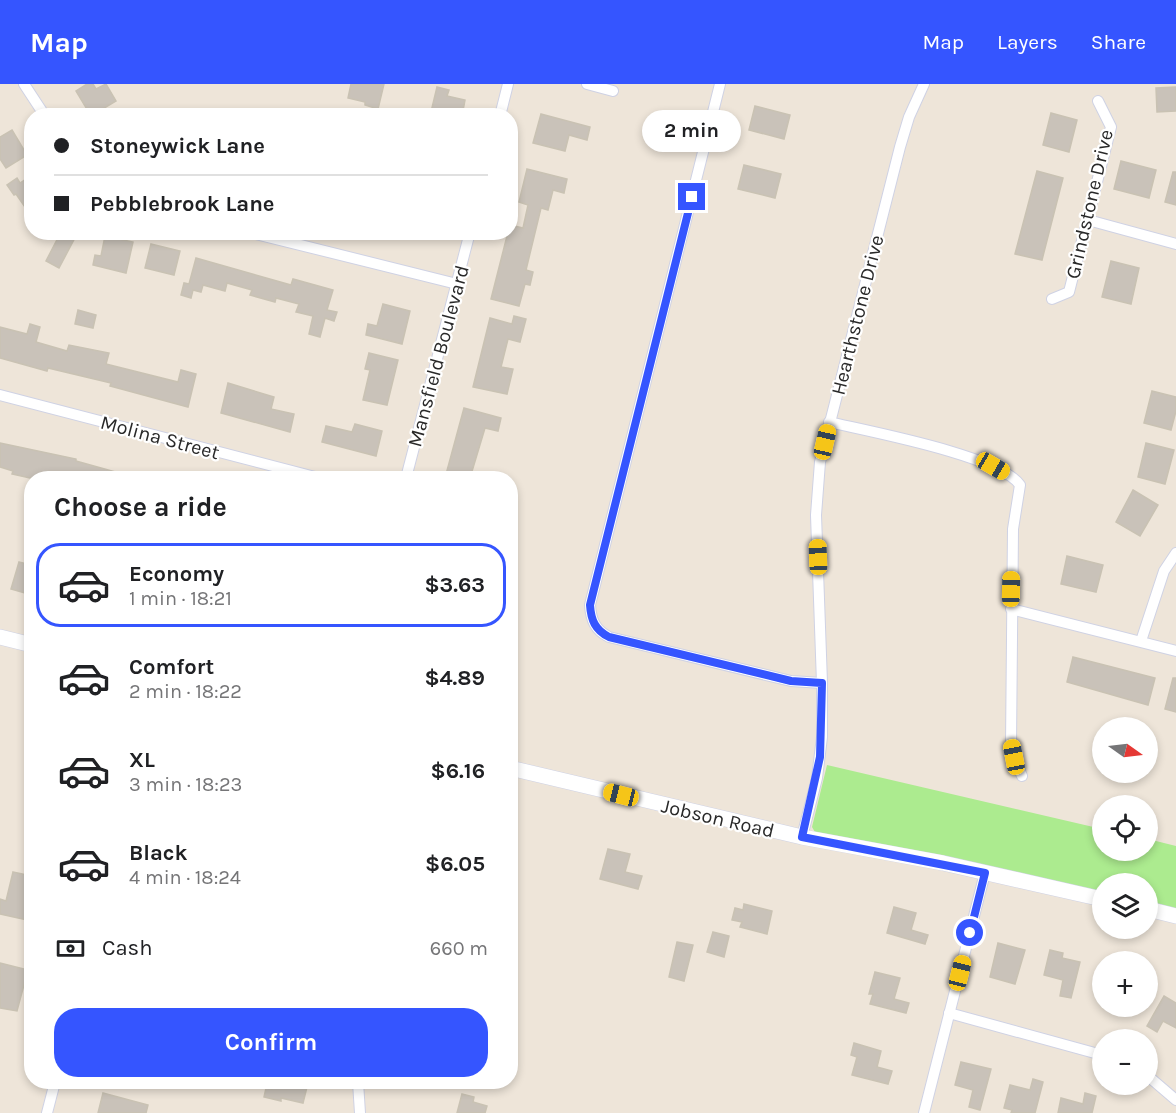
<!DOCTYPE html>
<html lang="en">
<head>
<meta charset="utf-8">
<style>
	:root { --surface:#fff; --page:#f2f2f2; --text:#202124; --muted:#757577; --line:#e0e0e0; --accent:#3555ff }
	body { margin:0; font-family:Karla,sans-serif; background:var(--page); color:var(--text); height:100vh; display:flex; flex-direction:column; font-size:22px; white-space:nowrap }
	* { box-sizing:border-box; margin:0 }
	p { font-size:20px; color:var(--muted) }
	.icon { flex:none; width:33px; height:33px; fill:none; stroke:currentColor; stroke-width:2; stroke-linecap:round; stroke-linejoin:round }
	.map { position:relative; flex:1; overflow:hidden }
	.details { position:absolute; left:24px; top:387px; width:494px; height:618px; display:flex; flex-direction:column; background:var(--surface); border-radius:24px; box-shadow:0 3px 9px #0003 }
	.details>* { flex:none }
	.hud { position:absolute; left:24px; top:24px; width:494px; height:132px; border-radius:24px; box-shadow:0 3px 9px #0003; display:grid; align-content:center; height:132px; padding:0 30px; background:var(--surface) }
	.needle { width:39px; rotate:104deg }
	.tools { position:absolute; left:1092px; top:633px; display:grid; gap:12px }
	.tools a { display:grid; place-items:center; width:66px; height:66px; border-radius:50%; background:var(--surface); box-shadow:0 3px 9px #0003; font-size:30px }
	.end { position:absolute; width:27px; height:27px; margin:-14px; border:8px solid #3555ff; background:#fff; box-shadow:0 0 0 3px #fff }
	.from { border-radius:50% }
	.bubble { position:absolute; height:42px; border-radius:21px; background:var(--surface); box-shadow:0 3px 9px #0003; font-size:20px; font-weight:700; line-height:42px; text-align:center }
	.car { position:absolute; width:18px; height:36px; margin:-18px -9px; border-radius:8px; box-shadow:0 0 4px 2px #0007; background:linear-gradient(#f5c518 24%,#345 0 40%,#f5c518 0 76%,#345 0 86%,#f5c518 0) }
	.hud b { display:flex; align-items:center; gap:21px; height:57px; font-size:22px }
	.hud b+b { border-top:2px solid var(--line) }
	.hud i { width:15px; height:15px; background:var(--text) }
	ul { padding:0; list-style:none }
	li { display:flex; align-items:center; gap:18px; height:84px; margin:0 12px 9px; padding:0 18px; border:3px solid transparent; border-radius:24px }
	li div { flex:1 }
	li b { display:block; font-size:22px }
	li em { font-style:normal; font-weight:700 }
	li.on { border-color:var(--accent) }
	li>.icon { width:54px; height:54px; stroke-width:1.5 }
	h2 { padding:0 30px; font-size:27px; line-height:72px }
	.pay { display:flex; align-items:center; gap:15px; height:66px; padding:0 30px; font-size:22px }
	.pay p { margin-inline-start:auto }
	.action { display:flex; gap:12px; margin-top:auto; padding:12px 30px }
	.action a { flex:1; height:69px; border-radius:24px; background:var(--accent); color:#fff; font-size:24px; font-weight:700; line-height:69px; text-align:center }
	header { display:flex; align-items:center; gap:36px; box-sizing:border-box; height:84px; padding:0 30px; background:var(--accent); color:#fff }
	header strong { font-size:28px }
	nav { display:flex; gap:33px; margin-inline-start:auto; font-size:21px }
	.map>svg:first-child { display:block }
	.green { fill:#aceb8f }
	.building { fill:#c9c2b9; stroke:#c9c2b3; stroke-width:1.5 }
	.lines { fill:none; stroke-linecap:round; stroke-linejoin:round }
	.street-casing { stroke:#cfd2e4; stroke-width:12 }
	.secondary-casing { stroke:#cfd2e4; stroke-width:16 }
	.street { stroke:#fff; stroke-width:10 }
	.secondary { stroke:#fff; stroke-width:15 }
	.route { stroke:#3555ff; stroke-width:8 }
	.labels { text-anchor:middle; stroke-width:4.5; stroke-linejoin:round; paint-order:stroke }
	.street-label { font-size:20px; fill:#292929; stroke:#fff }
</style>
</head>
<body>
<header>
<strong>Map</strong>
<nav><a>Map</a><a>Layers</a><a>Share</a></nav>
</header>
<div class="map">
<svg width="1176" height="1029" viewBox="0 0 1176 1029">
	<rect width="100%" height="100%" fill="#eee5d9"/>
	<!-- green -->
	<path class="green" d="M827,681L1102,745V766H1148V755L1176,762V829L1148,823V800H1102V813L816,750L812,743Z"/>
	<!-- building -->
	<g class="building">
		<path d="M87,0H93L96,5L106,0L116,17L91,32L76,7Z"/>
		<path d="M351,0H384L378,25L365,21V18L348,14Z"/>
		<path d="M437,3L449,6L447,12L465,16L462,32H430Z"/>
		<path d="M1176,3V27L1157,28L1156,4Z"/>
		<path d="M755,22L790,31L784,55L749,46Z"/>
		<path d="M1051,29L1077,36L1069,68L1043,61Z"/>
		<path d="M541,30L590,43L587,56L569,51L565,67L533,59Z"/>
		<path d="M12,46L27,71L6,84L0,75V53Z"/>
		<path d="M1121,77L1156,86L1149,114L1114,105Z"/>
		<path d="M744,81L781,90L775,114L738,105Z"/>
		<path d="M527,85L567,95L564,109L553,106L548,126L541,124L526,186L533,188L530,201L525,200L519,222L491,215L508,148H510V141L523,144L528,121L519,118Z"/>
		<path d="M1037,87L1063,94L1042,176L1015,170Z"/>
		<path d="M1173,88H1176V121L1165,118Z"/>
		<path d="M32,91V133L16,110L14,111L7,101L17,94L20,99Z"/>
		<path d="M61,148H78L59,184L46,177Z"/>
		<path d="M105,152L133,158L126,189L93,181L95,171L101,172Z"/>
		<path d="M151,160L180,167L174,191L145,184Z"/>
		<path d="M196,174L291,201L293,195L333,206L327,226L337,228L334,237L325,234L320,253L309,250L313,232L296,228L299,220L276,214L275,218L250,211L252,206L227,199L225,207L203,201L201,208L193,206L191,214L181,211L184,199L189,200Z"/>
		<path d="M1111,177L1139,184L1131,220L1102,213Z"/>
		<path d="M383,220L410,227L402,260L366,251L368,240L377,242Z"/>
		<path d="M78,226L96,231L93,244L75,240Z"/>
		<path d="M514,232L526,235L520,258L508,255L501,283L513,285L507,310L473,303L490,234L512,240Z"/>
		<path d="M30,240L40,243L36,258L67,267L69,261L109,269L106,280L178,298L181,286L196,290L188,323L110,302L111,299L48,284L47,287L0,274V243L27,250Z"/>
		<path d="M369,269L398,276L387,321L363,316L370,286L365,285Z"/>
		<path d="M228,299L274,313L271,325L294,330L290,348L221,329Z"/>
		<path d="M1152,307L1176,313V327L1171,346L1144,339Z"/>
		<path d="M464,324L501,334L498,347L485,344L470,394H445Z"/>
		<path d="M355,340L382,347L376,372L322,358L326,342L352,348Z"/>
		<path d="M0,359L76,375V377L130,392V394H30L12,390L13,387L0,383Z"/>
		<path d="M1146,359L1174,366L1165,400L1138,393Z"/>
		<path d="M1133,406L1158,421L1140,452L1116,438Z"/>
		<path d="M1067,472L1103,481L1096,508L1061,500Z"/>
		<path d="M19,478L31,481L29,488L32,489V511L11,505Z"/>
		<path d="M1073,573L1155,594L1148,621L1067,598Z"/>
		<path d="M1173,594H1176V628L1165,625Z"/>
		<path d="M608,765L630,770L625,788L642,792L638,805L600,795Z"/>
		<path d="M13,788L32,792V837L0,830V815L6,817Z"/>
		<path d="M744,820L772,827L767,850L740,843L742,838L732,836L735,824L743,826Z"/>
		<path d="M894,823L916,829L911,846L928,851L925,860L887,849Z"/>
		<path d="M713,848L729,852L724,873L707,868Z"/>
		<path d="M677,858L693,861L684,897L669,893Z"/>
		<path d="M998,859L1025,866L1015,900L990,893Z"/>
		<path d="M1050,866L1063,869L1062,874L1080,878L1071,914L1060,912L1063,896L1044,891Z"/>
		<path d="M0,879L28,886L17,927L0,924Z"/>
		<path d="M875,888L900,894L894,915L909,919L906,929L870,920L873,910H869Z"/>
		<path d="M1164,912L1176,919V944L1163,937L1157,948L1147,942Z"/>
		<path d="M854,959L881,967L877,983L892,987L888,1000L852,991L857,973L851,971Z"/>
		<path d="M961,978L991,985L980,1026L969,1023L973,1006L955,1001Z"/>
		<path d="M1033,995L1043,998L1035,1029H1011L1012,1026L1004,1024L1010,1001L1030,1006Z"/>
		<path d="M274,998L308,999L303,1019L281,1014V1017L264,1013L266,1004L272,1005Z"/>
		<path d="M103,1009L148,1021L146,1029H98Z"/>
		<path d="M1085,1009L1096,1012L1092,1029H1058L1061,1014L1083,1020Z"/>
		<path d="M462,1010L474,1013L473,1018L487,1022L485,1029H457Z"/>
	</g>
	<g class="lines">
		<!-- street casing -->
		<g class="street-casing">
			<g id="street">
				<path d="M24,0L45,32"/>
				<path d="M587,0L613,7"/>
				<path d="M720,0L590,521C591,536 595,546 609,553L791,597L822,599"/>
				<path d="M500,32L508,0"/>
				<path d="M1088,136L1176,160"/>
				<path d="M248,148L457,200"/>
				<path d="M1052,215L1069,208L1111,43L1098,17"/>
				<path d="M0,311L319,394"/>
				<path d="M829,338C867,347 1001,372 1020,401L1013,445L1011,661L1014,673L1022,692"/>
				<path d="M406,394L470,148"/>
				<path d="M1011,525L1176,567"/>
				<path d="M1141,557L1164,487L1176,469"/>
				<path d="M802,753L817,694L822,653V599L816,431L820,378L900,63L909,33L924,0"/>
				<path d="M949,929L1102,971"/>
				<path d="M1148,992L1176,1016"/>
				<path d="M358,998L360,1029"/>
				<path d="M47,1029L55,998"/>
				<path d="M924,1029L985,789"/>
			</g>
		</g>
		<!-- secondary casing -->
		<g class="secondary-casing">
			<g id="secondary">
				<path d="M0,553L32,561"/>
				<path d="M510,684L802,753L943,779L1102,815"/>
				<path d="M1148,825L1176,832"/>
			</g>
		</g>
		<!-- street -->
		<use href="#street" class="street"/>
		<!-- secondary -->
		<use href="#secondary" class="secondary"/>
	</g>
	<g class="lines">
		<!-- route -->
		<path class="route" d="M692,113L590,521C591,536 595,546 609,553L791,597L822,599L820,673L802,753L985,789L970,849"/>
	</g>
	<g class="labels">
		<!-- street labels -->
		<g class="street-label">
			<text transform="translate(1089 120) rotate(-77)" y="7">Grindstone Drive</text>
			<text transform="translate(857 231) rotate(-76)" y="7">Hearthstone Drive</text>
			<text transform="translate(438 272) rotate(-75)" y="7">Mansfield Boulevard</text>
			<text transform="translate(160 353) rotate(15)" y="7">Molina Street</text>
			<text transform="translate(718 734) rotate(13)" y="7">Jobson Road</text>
		</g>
	</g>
</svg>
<div class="tools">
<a><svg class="needle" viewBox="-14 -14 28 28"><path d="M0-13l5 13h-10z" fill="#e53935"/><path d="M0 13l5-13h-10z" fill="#757577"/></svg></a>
<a><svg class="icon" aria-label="locate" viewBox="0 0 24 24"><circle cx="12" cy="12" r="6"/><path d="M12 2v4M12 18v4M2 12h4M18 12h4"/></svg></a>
<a><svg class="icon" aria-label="layers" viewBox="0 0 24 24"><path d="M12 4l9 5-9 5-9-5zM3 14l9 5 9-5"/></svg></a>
<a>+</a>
<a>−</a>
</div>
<i class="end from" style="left:970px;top:849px"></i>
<i class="end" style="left:692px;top:113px"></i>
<div class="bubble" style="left:642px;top:26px;width:99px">2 min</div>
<i class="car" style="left:825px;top:358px;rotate:13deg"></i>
<i class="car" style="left:993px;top:382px;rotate:120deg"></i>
<i class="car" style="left:818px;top:473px;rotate:358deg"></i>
<i class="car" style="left:1011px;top:505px;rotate:1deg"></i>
<i class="car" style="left:1014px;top:673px;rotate:349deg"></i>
<i class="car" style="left:621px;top:711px;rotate:284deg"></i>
<i class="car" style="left:960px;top:889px;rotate:14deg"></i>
<div class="hud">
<b><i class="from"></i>Stoneywick Lane</b>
<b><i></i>Pebblebrook Lane</b>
</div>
<section class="details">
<h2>Choose a ride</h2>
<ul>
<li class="on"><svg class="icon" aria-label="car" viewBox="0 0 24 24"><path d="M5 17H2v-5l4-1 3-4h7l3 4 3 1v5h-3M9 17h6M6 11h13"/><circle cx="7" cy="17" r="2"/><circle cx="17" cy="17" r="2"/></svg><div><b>Economy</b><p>1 min · 18:21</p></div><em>$3.63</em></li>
<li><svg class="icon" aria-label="car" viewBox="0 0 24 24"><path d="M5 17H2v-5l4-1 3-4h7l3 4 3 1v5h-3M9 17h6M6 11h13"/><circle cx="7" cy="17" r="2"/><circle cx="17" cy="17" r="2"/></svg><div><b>Comfort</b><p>2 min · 18:22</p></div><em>$4.89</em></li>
<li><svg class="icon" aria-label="car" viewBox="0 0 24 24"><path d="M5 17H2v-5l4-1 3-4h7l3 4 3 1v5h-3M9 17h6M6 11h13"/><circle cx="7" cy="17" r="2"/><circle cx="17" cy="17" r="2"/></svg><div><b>XL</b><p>3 min · 18:23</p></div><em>$6.16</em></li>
<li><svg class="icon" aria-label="car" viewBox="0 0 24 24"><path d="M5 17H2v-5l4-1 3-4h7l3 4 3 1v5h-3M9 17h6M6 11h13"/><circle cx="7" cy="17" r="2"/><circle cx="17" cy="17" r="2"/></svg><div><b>Black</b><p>4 min · 18:24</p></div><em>$6.05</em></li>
</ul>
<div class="pay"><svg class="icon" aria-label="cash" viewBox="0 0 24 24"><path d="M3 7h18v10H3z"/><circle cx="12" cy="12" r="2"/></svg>Cash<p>660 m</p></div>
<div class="action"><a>Confirm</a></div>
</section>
</div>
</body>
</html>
